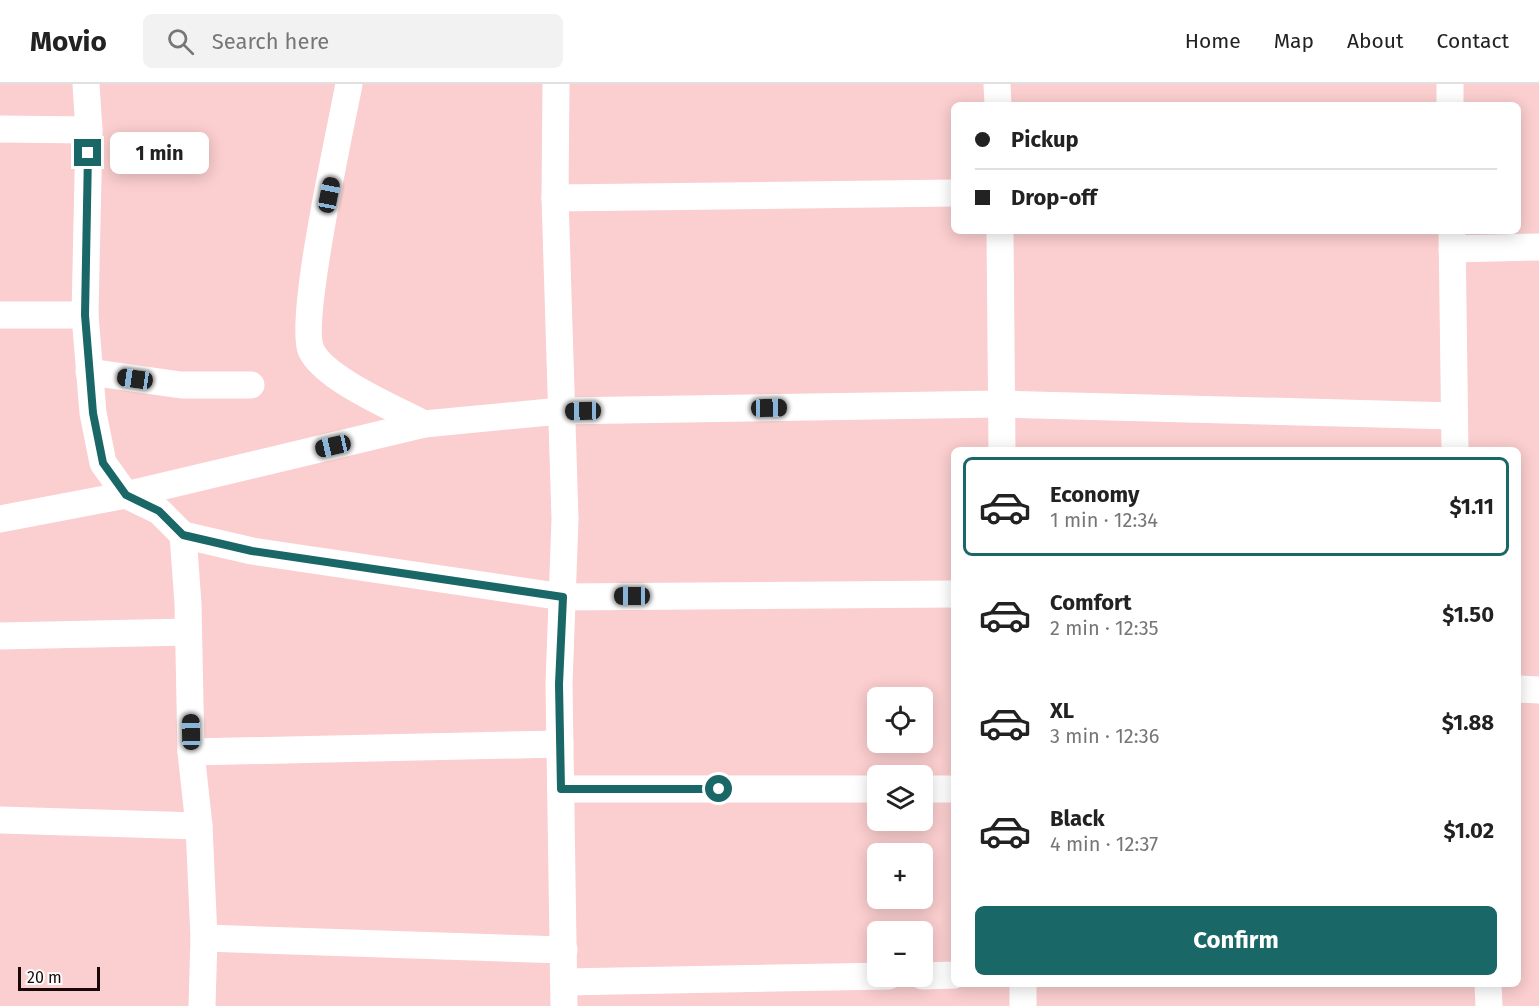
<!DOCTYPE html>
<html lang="en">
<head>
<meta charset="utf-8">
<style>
	:root { --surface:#fff; --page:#f2f2f2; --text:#222; --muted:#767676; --line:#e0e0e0; --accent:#196767 }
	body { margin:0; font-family:"Fira Sans",sans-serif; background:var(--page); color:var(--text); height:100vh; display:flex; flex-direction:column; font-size:22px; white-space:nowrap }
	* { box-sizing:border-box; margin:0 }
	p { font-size:20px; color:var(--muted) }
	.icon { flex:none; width:33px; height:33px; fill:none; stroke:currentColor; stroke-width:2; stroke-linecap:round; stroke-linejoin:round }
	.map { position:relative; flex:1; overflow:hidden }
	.details { position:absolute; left:951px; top:363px; width:570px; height:540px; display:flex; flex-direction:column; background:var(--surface); border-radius:9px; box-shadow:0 3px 15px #0003 }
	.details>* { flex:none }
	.top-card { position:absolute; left:951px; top:18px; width:570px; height:132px; border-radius:9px; box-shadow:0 3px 15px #0003; display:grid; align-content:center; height:132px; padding:0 24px; background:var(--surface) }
	.buttons { position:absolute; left:867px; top:603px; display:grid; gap:12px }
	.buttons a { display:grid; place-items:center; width:66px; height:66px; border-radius:9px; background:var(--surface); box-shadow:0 3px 15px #0003; font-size:30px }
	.scale { position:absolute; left:18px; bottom:15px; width:82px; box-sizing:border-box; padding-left:6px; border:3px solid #1a0809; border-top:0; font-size:16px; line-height:21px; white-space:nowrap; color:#1a0809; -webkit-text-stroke:4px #fcfcfc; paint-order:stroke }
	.end { position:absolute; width:27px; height:27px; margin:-14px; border:8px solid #196767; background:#fff; box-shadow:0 0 0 3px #fff }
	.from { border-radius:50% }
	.bubble { position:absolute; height:42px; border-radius:9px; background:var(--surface); box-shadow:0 3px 15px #0003; font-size:20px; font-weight:700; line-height:42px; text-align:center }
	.car { position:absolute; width:18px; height:36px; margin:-18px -9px; border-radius:8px; box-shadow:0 0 4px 2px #0007; background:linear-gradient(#222 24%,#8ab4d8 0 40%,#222 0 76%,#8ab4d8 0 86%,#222 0) }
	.top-card b { display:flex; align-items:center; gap:21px; height:57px; font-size:22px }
	.top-card b+b { border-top:2px solid var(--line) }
	.top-card i { width:15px; height:15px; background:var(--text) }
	ul { padding:10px 0 0; list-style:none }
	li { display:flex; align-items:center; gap:18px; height:99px; margin:0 12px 9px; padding:0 12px; border:3px solid transparent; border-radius:9px }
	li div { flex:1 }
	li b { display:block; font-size:22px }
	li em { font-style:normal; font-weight:700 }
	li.selected { border-color:var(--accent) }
	li>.icon { width:54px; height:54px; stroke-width:1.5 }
	.button { display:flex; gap:12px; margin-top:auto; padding:12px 24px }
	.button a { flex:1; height:69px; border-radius:9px; background:var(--accent); color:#fff; font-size:24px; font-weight:700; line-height:69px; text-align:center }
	header { display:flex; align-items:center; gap:36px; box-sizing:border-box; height:84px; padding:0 30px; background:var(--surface); border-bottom:2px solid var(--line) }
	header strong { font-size:28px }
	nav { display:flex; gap:33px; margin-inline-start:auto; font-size:21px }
	.search { width:420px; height:54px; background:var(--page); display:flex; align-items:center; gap:15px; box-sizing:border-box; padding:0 21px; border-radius:9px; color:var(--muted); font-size:22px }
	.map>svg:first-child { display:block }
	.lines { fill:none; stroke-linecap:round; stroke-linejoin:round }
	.street { stroke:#fff; stroke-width:27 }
	.route { stroke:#196767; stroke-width:8 }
</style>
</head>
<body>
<header>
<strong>Movio</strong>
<div class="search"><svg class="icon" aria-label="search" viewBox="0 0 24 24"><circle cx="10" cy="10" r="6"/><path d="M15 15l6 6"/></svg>Search here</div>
<nav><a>Home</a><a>Map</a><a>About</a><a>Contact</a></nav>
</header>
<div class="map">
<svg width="1539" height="922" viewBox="0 0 1539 922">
	<rect width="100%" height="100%" fill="#fbcecf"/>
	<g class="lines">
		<!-- street -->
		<g class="street">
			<path d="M86,0L89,46L85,231L93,329L103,379L126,411L159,427L183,451L188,520L191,668L199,742L204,854L202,922"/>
			<path d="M349,0C341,43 298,235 311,266C324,295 396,325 424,340"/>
			<path d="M556,0L555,114L565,435L559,600L564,922"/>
			<path d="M997,0L998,21"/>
			<path d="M1450,0V21"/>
			<path d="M0,45L89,46"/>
			<path d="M555,114L954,109"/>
			<path d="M1000,147L1002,366"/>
			<path d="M1452,147L1455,366"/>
			<path d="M1452,165L1539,163"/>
			<path d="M0,231H85"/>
			<path d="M89,288L181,301H251"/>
			<path d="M0,435L126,411L424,340L560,327L1001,320L1454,332"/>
			<path d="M183,451L252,467L563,513L954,510"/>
			<path d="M0,552L188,548"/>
			<path d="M1518,605L1539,606"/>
			<path d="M191,668L560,660"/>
			<path d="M561,705H878"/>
			<path d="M922,705H954"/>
			<path d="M0,736L199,742"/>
			<path d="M204,854L564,866"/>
			<path d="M922,892L954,891"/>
			<path d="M564,898L889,892"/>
			<path d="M1488,900L1489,922"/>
			<path d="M1023,922V900"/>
		</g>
	</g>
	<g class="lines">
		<!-- route -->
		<path class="route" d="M88,69L85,231L93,329L103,379L126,411L159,427L183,451L252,467L563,513L559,600L561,705H719"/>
	</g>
</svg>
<div class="buttons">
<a><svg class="icon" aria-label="locate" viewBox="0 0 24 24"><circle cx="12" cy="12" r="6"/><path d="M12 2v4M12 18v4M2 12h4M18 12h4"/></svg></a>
<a><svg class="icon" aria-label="layers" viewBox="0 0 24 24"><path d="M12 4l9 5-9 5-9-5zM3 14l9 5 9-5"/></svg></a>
<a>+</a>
<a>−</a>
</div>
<div class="scale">20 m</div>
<i class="end from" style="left:719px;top:705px"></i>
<i class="end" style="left:88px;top:69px"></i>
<div class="bubble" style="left:110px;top:48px;width:99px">1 min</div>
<i class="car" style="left:329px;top:111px;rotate:11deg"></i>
<i class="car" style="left:135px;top:295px;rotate:278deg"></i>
<i class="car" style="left:769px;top:324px;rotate:89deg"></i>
<i class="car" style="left:583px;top:327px;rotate:269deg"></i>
<i class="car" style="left:333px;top:362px;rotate:257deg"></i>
<i class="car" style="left:632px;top:512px;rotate:270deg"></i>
<i class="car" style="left:191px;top:648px;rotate:359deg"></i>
<div class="top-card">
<b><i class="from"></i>Pickup</b>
<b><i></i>Drop-off</b>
</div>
<section class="details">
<ul>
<li class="selected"><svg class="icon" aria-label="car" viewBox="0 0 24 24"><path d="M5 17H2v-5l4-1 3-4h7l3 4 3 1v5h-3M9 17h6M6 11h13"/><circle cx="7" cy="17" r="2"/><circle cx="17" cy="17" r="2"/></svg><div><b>Economy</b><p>1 min · 12:34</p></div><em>$1.11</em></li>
<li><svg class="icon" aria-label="car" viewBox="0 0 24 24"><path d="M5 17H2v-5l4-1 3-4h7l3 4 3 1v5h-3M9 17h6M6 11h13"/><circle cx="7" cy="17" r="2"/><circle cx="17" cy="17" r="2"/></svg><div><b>Comfort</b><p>2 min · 12:35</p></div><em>$1.50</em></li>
<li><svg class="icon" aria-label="car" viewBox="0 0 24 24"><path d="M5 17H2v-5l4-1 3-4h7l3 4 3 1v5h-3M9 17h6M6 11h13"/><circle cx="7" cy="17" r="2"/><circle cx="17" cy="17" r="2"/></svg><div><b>XL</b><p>3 min · 12:36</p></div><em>$1.88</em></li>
<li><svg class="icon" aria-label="car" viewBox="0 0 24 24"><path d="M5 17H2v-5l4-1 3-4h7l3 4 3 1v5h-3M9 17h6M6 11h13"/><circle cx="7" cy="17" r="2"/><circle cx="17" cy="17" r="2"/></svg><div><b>Black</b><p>4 min · 12:37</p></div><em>$1.02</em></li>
</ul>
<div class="button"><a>Confirm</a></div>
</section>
</div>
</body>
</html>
